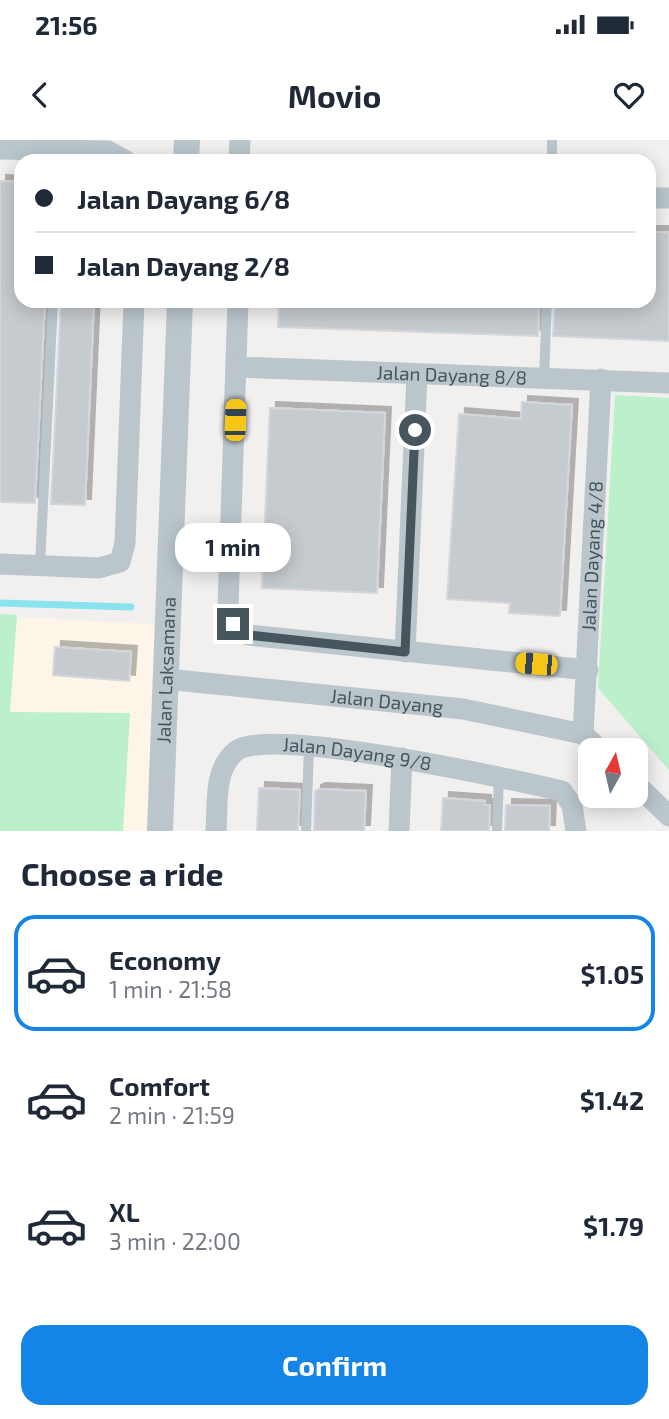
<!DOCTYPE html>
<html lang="en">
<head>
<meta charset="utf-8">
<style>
	:root { --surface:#fff; --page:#f2f2f3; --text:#1f2937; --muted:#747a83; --line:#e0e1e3; --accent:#1484e7 }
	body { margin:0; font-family:"Exo 2",sans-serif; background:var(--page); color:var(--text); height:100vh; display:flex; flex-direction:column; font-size:26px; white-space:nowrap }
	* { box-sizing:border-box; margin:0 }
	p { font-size:23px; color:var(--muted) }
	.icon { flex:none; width:38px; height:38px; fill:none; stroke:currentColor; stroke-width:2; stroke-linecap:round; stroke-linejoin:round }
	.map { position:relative; height:691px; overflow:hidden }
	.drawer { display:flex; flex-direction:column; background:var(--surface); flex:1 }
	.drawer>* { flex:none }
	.guide { position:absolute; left:14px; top:14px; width:642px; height:154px; border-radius:21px; box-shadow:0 4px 18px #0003; display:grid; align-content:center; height:154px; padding:0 21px; background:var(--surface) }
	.needle { width:46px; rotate:8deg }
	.controls { position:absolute; left:578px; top:598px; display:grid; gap:14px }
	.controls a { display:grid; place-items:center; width:70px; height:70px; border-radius:14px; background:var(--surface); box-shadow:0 4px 18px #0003; font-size:35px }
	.end { position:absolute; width:32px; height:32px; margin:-16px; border:9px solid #47555d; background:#fff; box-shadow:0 0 0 4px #fff }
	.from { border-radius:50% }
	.bubble { position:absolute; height:49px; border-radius:21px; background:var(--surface); box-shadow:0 4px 18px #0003; font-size:23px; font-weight:700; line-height:49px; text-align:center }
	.car { position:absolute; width:21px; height:42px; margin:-21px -10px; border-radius:9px; box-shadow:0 0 5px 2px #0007; background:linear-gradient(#f5c518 24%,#345 0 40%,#f5c518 0 76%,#345 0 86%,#f5c518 0) }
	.guide b { display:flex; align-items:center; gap:24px; height:66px; font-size:26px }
	.guide b+b { border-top:2px solid var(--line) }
	.guide i { width:18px; height:18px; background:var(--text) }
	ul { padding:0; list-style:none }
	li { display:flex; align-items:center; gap:21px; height:116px; margin:0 14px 10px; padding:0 7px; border:4px solid transparent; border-radius:21px }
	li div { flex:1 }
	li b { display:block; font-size:26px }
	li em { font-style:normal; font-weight:700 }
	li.current { border-color:var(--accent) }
	li>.icon { width:63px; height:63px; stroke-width:1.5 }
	h2 { padding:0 21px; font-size:32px; line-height:84px }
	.primary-button { display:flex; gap:14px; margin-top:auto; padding:14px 21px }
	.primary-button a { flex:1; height:80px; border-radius:21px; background:var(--accent); color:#fff; font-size:28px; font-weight:700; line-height:80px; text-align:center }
	.status { display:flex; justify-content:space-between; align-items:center; height:49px; padding:0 35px; background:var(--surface); direction:ltr }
	.status svg { height:19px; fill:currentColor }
	header { display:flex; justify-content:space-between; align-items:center; height:91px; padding:0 21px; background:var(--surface); font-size:32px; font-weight:700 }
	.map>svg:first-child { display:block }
	.commercial { fill:#fcf5e8 }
	.green { fill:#bcf0cb }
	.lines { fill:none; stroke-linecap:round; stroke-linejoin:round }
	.stream { stroke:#88e3ee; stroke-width:7 }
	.building { fill:#c6cbcf; stroke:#d3d6db; stroke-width:2; filter:url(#shadow) }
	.service { stroke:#bac5cc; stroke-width:10 }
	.minor { stroke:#bac5cc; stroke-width:21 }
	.tertiary { stroke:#bac5cc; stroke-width:26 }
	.route { stroke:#47555d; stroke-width:9 }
	.labels { text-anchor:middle; stroke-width:6; stroke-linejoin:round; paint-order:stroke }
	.street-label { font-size:19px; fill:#47555d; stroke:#fff }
</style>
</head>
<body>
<div class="status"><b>21:56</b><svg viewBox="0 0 49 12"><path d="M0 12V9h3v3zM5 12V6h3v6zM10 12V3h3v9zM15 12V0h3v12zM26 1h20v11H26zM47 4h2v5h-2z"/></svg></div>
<header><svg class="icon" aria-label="back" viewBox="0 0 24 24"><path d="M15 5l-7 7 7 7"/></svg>Movio<svg class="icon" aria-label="heart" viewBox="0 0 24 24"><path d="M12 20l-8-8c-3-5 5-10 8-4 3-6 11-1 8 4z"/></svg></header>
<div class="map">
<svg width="669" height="691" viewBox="0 0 669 691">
	<defs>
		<filter id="shadow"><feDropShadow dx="6" dy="-6" stdDeviation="0" flood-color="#0004"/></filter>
	</defs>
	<rect width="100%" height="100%" fill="#f2efef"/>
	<!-- commercial -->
	<path class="commercial" d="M0,476L168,485L159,691H0Z"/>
	<!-- green -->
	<g class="green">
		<path d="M615,255L669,258V630L598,548Z"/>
		<path d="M0,474L17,475L10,572L130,573L123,691H0Z"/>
	</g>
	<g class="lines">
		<!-- stream -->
		<path class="stream" d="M0,463L131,467"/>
	</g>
	<!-- building -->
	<g class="building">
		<path d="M0,41L21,42V161H45L35,363L0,362Z"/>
		<path d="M649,92H669V201L553,196L555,161H649Z"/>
		<path d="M61,161H94L85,365L51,364Z"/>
		<path d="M279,161H539L538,196L278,187Z"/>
		<path d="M522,262L572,265L560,476L509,473L510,463L447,459L459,274L521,279Z"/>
		<path d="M270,268L385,273L377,453L262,448Z"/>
		<path d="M55,507L131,512L129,541L53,535Z"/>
		<path d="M259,648L300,650L298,691H257Z"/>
		<path d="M319,649L366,651L364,691H314L315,651Z"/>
		<path d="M443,658L485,661V665H490L489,691H441Z"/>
		<path d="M506,665L550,666L549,691H505Z"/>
	</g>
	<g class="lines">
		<!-- service -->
		<g class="service">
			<path d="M552,21V0"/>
			<path d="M544,237L547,161"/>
			<path d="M40,425L53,161"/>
			<path d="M306,691L309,608"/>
			<path d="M497,691L499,637"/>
		</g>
		<!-- minor -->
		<g class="minor">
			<path d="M0,9L108,11L126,21"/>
			<path d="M239,21L240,0"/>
			<path d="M649,58H669"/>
			<path d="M238,161L228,468L233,484L248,495L588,530"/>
			<path id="s1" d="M237,227L669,243"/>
			<path d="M0,424L99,428L120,422L125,403L134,161"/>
			<path d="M405,512L417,235"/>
			<path id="s2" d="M166,539L463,569L583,594L601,611"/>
			<path id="s3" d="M583,594L601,239"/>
			<path d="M635,643L669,676"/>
			<path id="s4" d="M216,691C218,664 213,630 236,611C267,585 514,640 562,651L572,665L576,691"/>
			<path d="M399,691L402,618"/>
		</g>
		<!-- tertiary -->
		<g class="tertiary">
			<path d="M186,21L187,0"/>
			<path id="s5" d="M160,691L180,161"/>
		</g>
	</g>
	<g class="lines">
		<!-- route -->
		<path class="route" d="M233,484L248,495L405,512L415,290"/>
	</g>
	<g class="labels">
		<!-- street labels -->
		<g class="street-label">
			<text dy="7" stroke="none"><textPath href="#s1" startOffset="215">Jalan Dayang 8/8</textPath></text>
			<text dy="7" stroke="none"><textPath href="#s3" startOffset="178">Jalan Dayang 4/8</textPath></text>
			<text dy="7" stroke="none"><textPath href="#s5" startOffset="161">Jalan Laksamana</textPath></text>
			<text dy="7" stroke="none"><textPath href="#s2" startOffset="222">Jalan Dayang</textPath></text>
			<text dy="7" stroke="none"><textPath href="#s4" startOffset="208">Jalan Dayang 9/8</textPath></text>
		</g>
	</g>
</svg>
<div class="controls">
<a><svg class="needle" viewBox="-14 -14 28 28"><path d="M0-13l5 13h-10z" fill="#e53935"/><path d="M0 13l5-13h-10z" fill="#747a83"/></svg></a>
</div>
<i class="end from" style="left:415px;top:290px"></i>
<i class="end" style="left:233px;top:484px"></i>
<div class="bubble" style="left:175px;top:383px;width:116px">1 min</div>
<i class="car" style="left:235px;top:280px;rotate:2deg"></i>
<i class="car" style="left:536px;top:524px;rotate:275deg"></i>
<div class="guide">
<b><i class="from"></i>Jalan Dayang 6/8</b>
<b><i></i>Jalan Dayang 2/8</b>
</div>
</div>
<section class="drawer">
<h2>Choose a ride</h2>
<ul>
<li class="current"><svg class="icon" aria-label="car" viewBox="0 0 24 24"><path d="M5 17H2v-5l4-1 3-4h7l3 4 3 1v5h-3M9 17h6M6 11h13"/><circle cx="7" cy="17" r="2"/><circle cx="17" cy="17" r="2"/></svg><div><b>Economy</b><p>1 min · 21:58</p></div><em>$1.05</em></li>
<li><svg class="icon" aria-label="car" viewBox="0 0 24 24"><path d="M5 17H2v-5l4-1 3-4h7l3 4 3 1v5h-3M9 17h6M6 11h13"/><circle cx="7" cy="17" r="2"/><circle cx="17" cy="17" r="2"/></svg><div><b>Comfort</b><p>2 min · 21:59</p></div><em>$1.42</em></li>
<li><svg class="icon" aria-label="car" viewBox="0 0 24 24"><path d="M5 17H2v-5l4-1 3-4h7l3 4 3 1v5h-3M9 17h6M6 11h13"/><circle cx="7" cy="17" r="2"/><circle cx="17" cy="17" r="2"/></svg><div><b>XL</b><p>3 min · 22:00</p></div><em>$1.79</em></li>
</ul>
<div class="primary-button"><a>Confirm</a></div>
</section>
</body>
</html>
